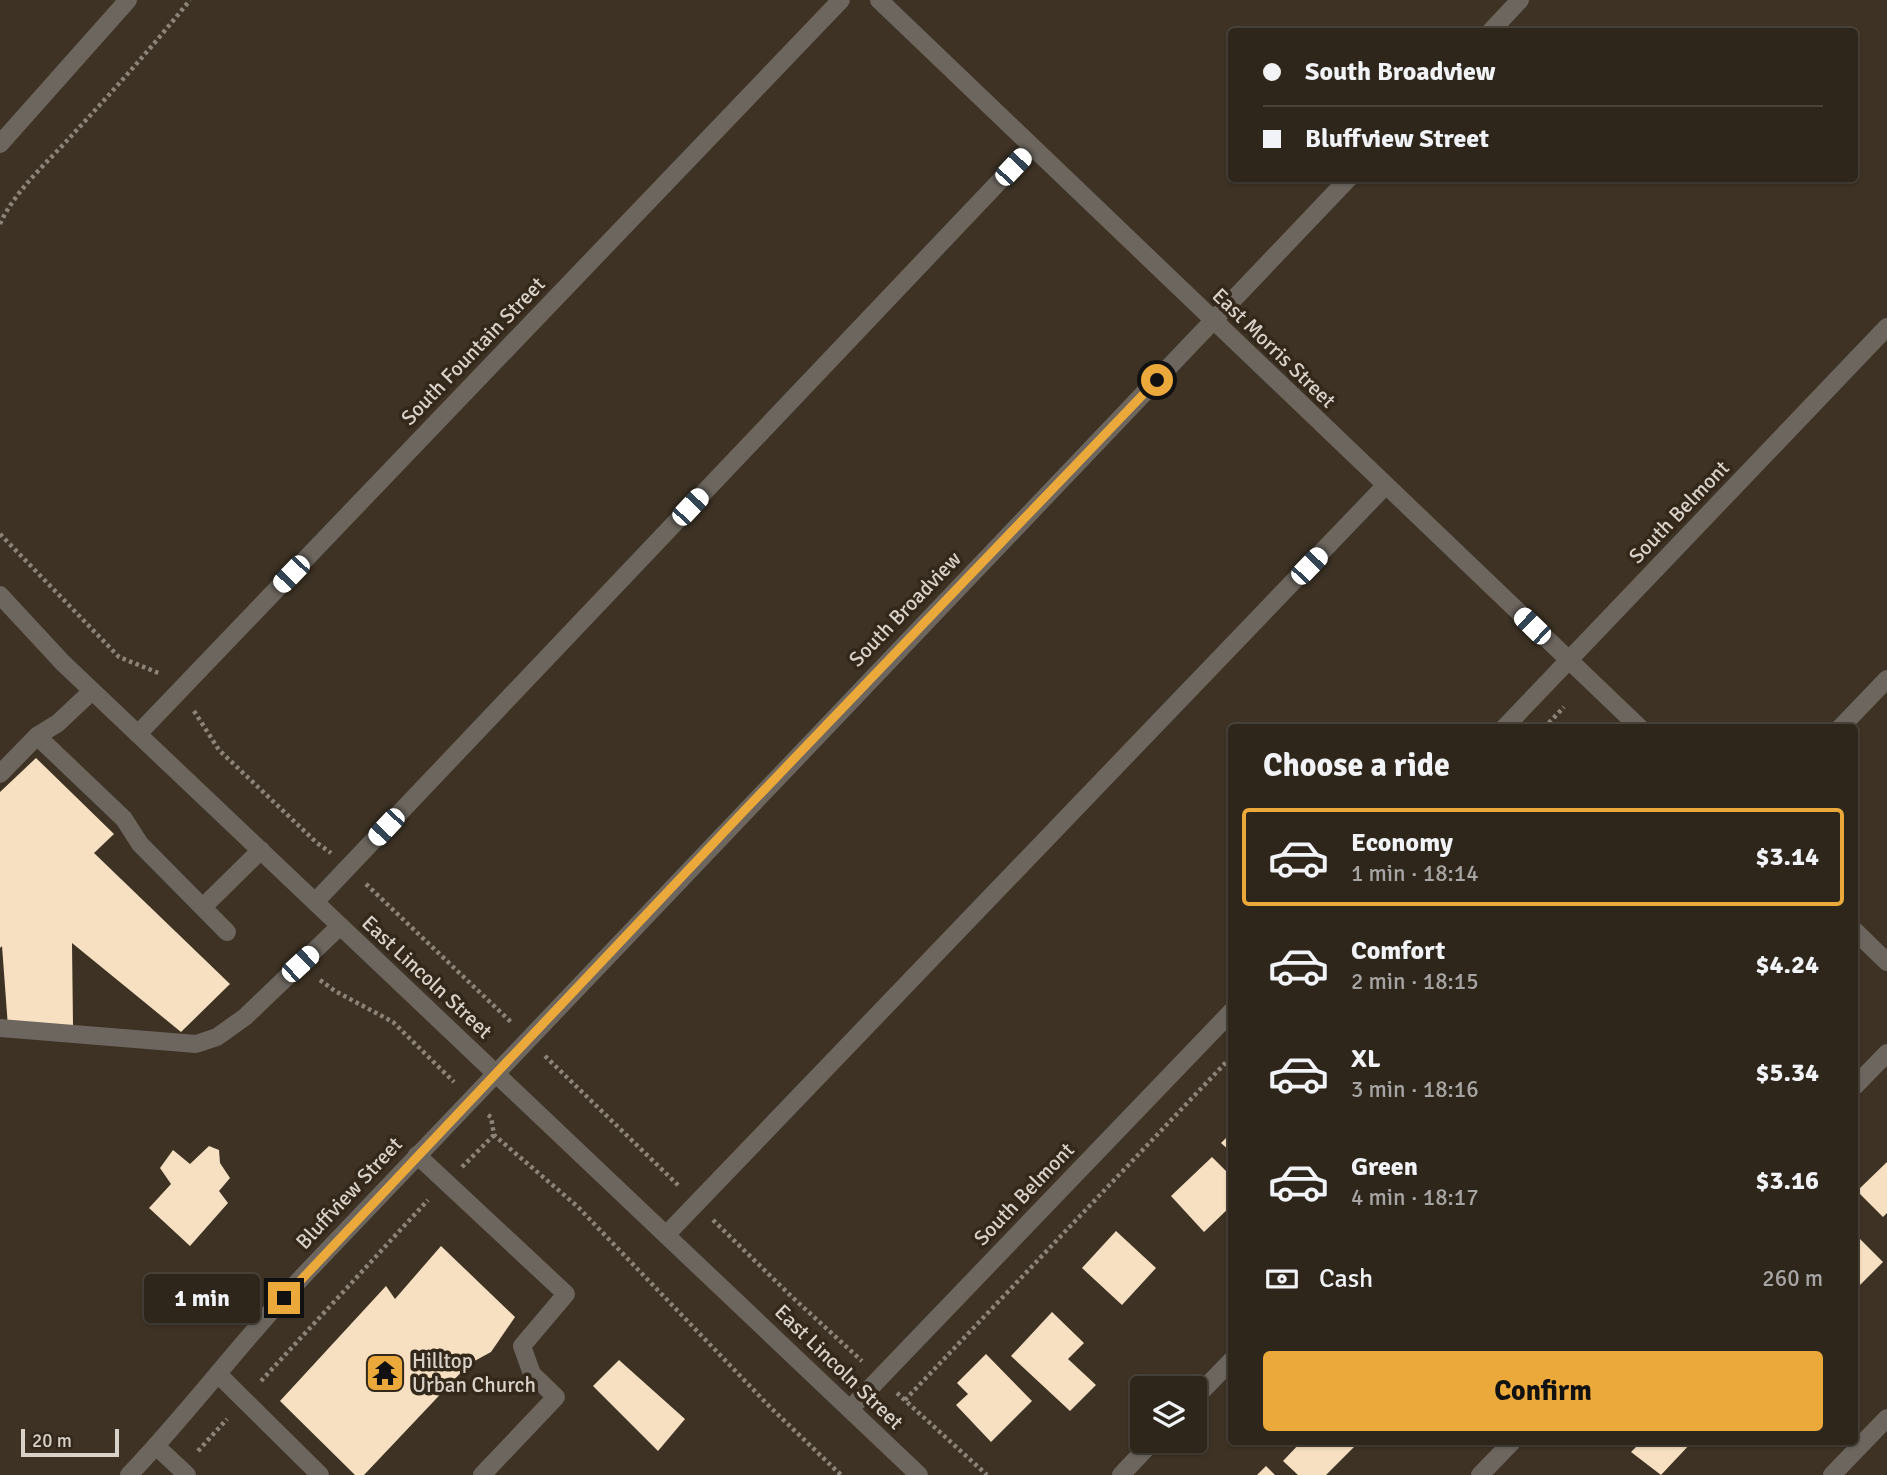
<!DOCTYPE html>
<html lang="en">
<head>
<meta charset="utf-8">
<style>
	:root { --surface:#2e261b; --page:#362e24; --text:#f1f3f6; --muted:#a7a5a3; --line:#49433a; --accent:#eca93b }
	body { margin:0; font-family:Signika,sans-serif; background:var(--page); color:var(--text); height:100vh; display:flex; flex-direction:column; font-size:26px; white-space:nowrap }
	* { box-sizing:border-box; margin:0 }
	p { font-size:23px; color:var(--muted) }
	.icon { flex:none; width:38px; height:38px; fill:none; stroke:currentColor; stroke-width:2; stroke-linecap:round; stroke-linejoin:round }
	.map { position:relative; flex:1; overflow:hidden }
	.sheet { position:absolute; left:1228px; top:724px; width:630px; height:721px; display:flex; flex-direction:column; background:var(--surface); border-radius:7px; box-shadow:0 2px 5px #0004,0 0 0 2px var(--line) }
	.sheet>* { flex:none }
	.banner { position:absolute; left:1228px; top:28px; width:630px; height:154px; border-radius:7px; box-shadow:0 2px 5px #0004,0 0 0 2px var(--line); display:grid; align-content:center; height:154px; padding:0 35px; background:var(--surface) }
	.buttons { position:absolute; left:1130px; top:1376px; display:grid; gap:14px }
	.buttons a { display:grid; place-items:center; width:77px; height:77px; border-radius:7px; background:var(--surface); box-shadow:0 2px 5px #0004,0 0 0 2px var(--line); font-size:35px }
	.scale { position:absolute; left:21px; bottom:18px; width:98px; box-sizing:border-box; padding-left:7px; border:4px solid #d9d2c9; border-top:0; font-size:19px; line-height:24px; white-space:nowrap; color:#d9d2c9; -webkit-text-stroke:5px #33281a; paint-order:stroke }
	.end { position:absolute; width:32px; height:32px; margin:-16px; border:9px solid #eca93b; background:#111; box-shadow:0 0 0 4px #111 }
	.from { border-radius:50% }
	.bubble { position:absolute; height:49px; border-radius:7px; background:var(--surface); box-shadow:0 2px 5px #0004,0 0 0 2px var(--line); font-size:23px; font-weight:800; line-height:49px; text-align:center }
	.car { position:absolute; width:21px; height:42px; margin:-21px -10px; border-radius:9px; box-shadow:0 0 5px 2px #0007; background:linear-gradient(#fff 24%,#345 0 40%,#fff 0 76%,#345 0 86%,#fff 0) }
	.banner b { display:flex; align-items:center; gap:24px; height:66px; font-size:26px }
	.banner b+b { border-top:2px solid var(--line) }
	.banner i { width:18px; height:18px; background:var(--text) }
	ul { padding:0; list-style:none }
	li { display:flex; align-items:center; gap:21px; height:98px; margin:0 14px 10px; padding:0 21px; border:4px solid transparent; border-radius:7px }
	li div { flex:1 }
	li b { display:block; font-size:26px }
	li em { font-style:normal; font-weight:800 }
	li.selected { border-color:var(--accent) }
	li>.icon { width:63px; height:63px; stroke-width:1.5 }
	h2 { padding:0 35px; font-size:32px; line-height:84px }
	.pay { display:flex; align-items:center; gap:18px; height:77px; padding:0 35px; font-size:26px }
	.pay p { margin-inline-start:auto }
	.action { display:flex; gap:14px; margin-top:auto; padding:14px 35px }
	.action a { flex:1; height:80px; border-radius:7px; background:var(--accent); color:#111; font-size:28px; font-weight:800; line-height:80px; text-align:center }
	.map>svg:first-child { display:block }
	.building { fill:#f6e0c1 }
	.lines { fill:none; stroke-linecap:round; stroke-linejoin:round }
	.path { stroke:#8d8479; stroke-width:4.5; stroke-dasharray:3.5 3.5; stroke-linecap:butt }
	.minor { stroke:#6c665f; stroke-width:18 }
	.route { stroke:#eca93b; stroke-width:9 }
	.labels { text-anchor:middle; stroke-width:7; stroke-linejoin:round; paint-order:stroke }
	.street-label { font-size:21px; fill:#d9d2c9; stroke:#33281a }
	.poi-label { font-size:21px; fill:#d9d2c9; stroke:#33281a; text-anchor:start }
</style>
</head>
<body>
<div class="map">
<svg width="1887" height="1475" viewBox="0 0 1887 1475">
	<rect width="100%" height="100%" fill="#3d3224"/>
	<!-- building -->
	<g class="building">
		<path d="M36,758L114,834L94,853L230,984L181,1032L72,943L73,1025L8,1027L2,946L0,948V792Z"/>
		<path d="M1232,1132V1153L1221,1143Z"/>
		<path d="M209,1146L219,1150L220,1163L230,1178L219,1191L228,1203L190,1246L149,1208L171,1184L160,1168L173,1150L190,1164Z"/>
		<path d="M1212,1157L1232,1177V1205L1204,1232L1171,1196Z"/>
		<path d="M1887,1162V1213L1883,1217L1857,1191Z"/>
		<path d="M1116,1231L1156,1268L1122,1305L1082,1268Z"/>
		<path d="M1855,1234L1883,1262L1855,1290Z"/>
		<path d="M441,1246L515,1317L491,1352L469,1364L364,1475H355L280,1401L386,1286L395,1299Z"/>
		<path d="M1052,1312L1084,1343L1068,1359L1096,1385L1070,1411L1011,1356Z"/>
		<path d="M986,1354L1032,1401L991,1442L956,1405L968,1394L957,1383Z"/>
		<path d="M619,1360L685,1419L658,1451L593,1386Z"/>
		<path d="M1301,1442H1349L1354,1447L1326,1475H1298L1283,1461Z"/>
		<path d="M1641,1442H1692L1661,1475L1631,1452Z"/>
		<path d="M1266,1466L1275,1475H1257Z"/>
	</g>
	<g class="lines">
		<!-- path -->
		<g class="path">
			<path d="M0,224C15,190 49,161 74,133C114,90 153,46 190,0"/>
			<path d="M0,534L119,657L161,674"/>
			<path d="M194,711L219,750L317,843L331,853"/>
			<path d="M1544,728L1564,707"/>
			<path d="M366,884L512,1023"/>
			<path d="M320,980L335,991L393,1022L454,1082"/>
			<path d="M545,1056L680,1187"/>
			<path d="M488,1115L491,1117L494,1135L577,1206L770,1407L841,1475"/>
			<path d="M462,1167L494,1135"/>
			<path d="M713,1220L791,1296L862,1361"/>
			<path d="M261,1381L428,1200"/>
			<path d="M897,1393L987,1475"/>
			<path d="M905,1400L1232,1056"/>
			<path d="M198,1451L227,1419"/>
		</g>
		<!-- minor -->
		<g class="minor">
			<path d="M879,0L1640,728"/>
			<path d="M1490,32L1520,0"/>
			<path d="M0,144L128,0"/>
			<path d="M0,595L63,663L919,1475"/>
			<path d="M1504,728L1887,327"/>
			<path d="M1840,728L1887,679"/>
			<path d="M138,734L841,0"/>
			<path d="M37,736L124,819L140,844L227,932"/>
			<path d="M0,774L37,736L58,723L92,691"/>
			<path d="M315,902L1032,147"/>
			<path d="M203,907L261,850"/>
			<path d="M1855,931L1887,962"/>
			<path d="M0,1028L196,1044L217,1037L245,1017L340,926"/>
			<path d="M1855,1086L1887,1053"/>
			<path d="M417,1155L566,1294L522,1346L532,1374L556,1397L482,1475"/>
			<path d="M666,1235L1385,486"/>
			<path d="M218,1374L320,1475"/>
			<path d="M1195,1398L1232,1360"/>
			<path d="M850,1409L1232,1011"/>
			<path d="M156,1446L187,1475"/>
			<path d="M129,1475C191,1410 244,1338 306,1273C652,907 1001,543 1349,178"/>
			<path d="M1121,1475L1154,1440"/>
			<path d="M1480,1475L1512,1442"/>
			<path d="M1832,1475L1887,1418"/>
		</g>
	</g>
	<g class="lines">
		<!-- route -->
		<path class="route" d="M284,1298L742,813L1157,380"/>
	</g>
	<!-- icons -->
	<defs>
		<g id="temple-square" transform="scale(2.0125)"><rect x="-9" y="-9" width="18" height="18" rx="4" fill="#eca93b" stroke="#33281a"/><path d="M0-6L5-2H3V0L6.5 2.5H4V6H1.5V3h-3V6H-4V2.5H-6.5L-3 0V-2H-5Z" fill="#111"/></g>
	</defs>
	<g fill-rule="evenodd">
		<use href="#temple-square" x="385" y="1373"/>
	</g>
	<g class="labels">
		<!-- street labels -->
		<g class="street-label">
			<text transform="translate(1274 348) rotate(44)" y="7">East Morris Street</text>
			<text transform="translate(473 351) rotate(-46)" y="7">South Fountain Street</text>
			<text transform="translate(1679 512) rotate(-46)" y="7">South Belmont</text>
			<text transform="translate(905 609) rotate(-46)" y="7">South Broadview</text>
			<text transform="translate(427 977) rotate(43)" y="7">East Lincoln Street</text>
			<text transform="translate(349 1193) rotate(-47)" y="7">Bluffview Street</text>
			<text transform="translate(1024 1194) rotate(-46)" y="7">South Belmont</text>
			<text transform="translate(839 1367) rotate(44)" y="7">East Lincoln Street</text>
		</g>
		<!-- poi labels -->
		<g class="poi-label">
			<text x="412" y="1368">Hilltop<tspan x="412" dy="24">Urban Church</tspan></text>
		</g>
	</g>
</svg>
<div class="buttons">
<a><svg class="icon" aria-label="layers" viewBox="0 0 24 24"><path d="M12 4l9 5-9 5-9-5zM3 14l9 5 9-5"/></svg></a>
</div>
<div class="scale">20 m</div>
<i class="end from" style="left:1157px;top:380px"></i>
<i class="end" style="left:284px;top:1298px"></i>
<div class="bubble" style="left:144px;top:1274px;width:116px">1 min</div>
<i class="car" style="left:1013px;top:167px;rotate:43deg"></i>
<i class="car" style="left:690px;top:507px;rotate:43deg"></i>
<i class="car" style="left:1309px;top:566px;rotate:44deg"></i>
<i class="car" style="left:291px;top:574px;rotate:224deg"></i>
<i class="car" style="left:1532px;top:626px;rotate:314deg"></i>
<i class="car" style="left:386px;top:827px;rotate:223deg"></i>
<i class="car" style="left:300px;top:964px;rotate:47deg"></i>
<div class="banner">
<b><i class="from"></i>South Broadview</b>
<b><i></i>Bluffview Street</b>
</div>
<section class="sheet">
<h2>Choose a ride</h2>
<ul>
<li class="selected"><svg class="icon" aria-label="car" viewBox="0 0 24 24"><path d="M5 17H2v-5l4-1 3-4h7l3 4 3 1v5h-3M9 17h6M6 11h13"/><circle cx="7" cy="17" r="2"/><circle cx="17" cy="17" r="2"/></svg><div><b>Economy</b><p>1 min · 18:14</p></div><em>$3.14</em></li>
<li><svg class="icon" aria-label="car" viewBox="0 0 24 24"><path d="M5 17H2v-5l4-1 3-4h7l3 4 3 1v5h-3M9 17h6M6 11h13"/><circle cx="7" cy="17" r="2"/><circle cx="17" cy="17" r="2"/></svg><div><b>Comfort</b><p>2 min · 18:15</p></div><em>$4.24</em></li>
<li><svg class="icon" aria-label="car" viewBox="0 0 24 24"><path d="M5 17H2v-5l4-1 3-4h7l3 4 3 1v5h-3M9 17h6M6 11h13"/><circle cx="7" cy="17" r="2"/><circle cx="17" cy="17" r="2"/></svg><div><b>XL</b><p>3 min · 18:16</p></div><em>$5.34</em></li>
<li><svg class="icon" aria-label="car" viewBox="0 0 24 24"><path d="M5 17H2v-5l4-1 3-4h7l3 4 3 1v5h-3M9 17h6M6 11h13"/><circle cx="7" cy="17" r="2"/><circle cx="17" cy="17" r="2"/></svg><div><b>Green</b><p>4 min · 18:17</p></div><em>$3.16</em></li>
</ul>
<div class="pay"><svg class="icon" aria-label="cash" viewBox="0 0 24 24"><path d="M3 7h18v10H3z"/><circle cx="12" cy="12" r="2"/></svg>Cash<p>260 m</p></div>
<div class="action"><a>Confirm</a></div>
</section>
</div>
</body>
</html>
